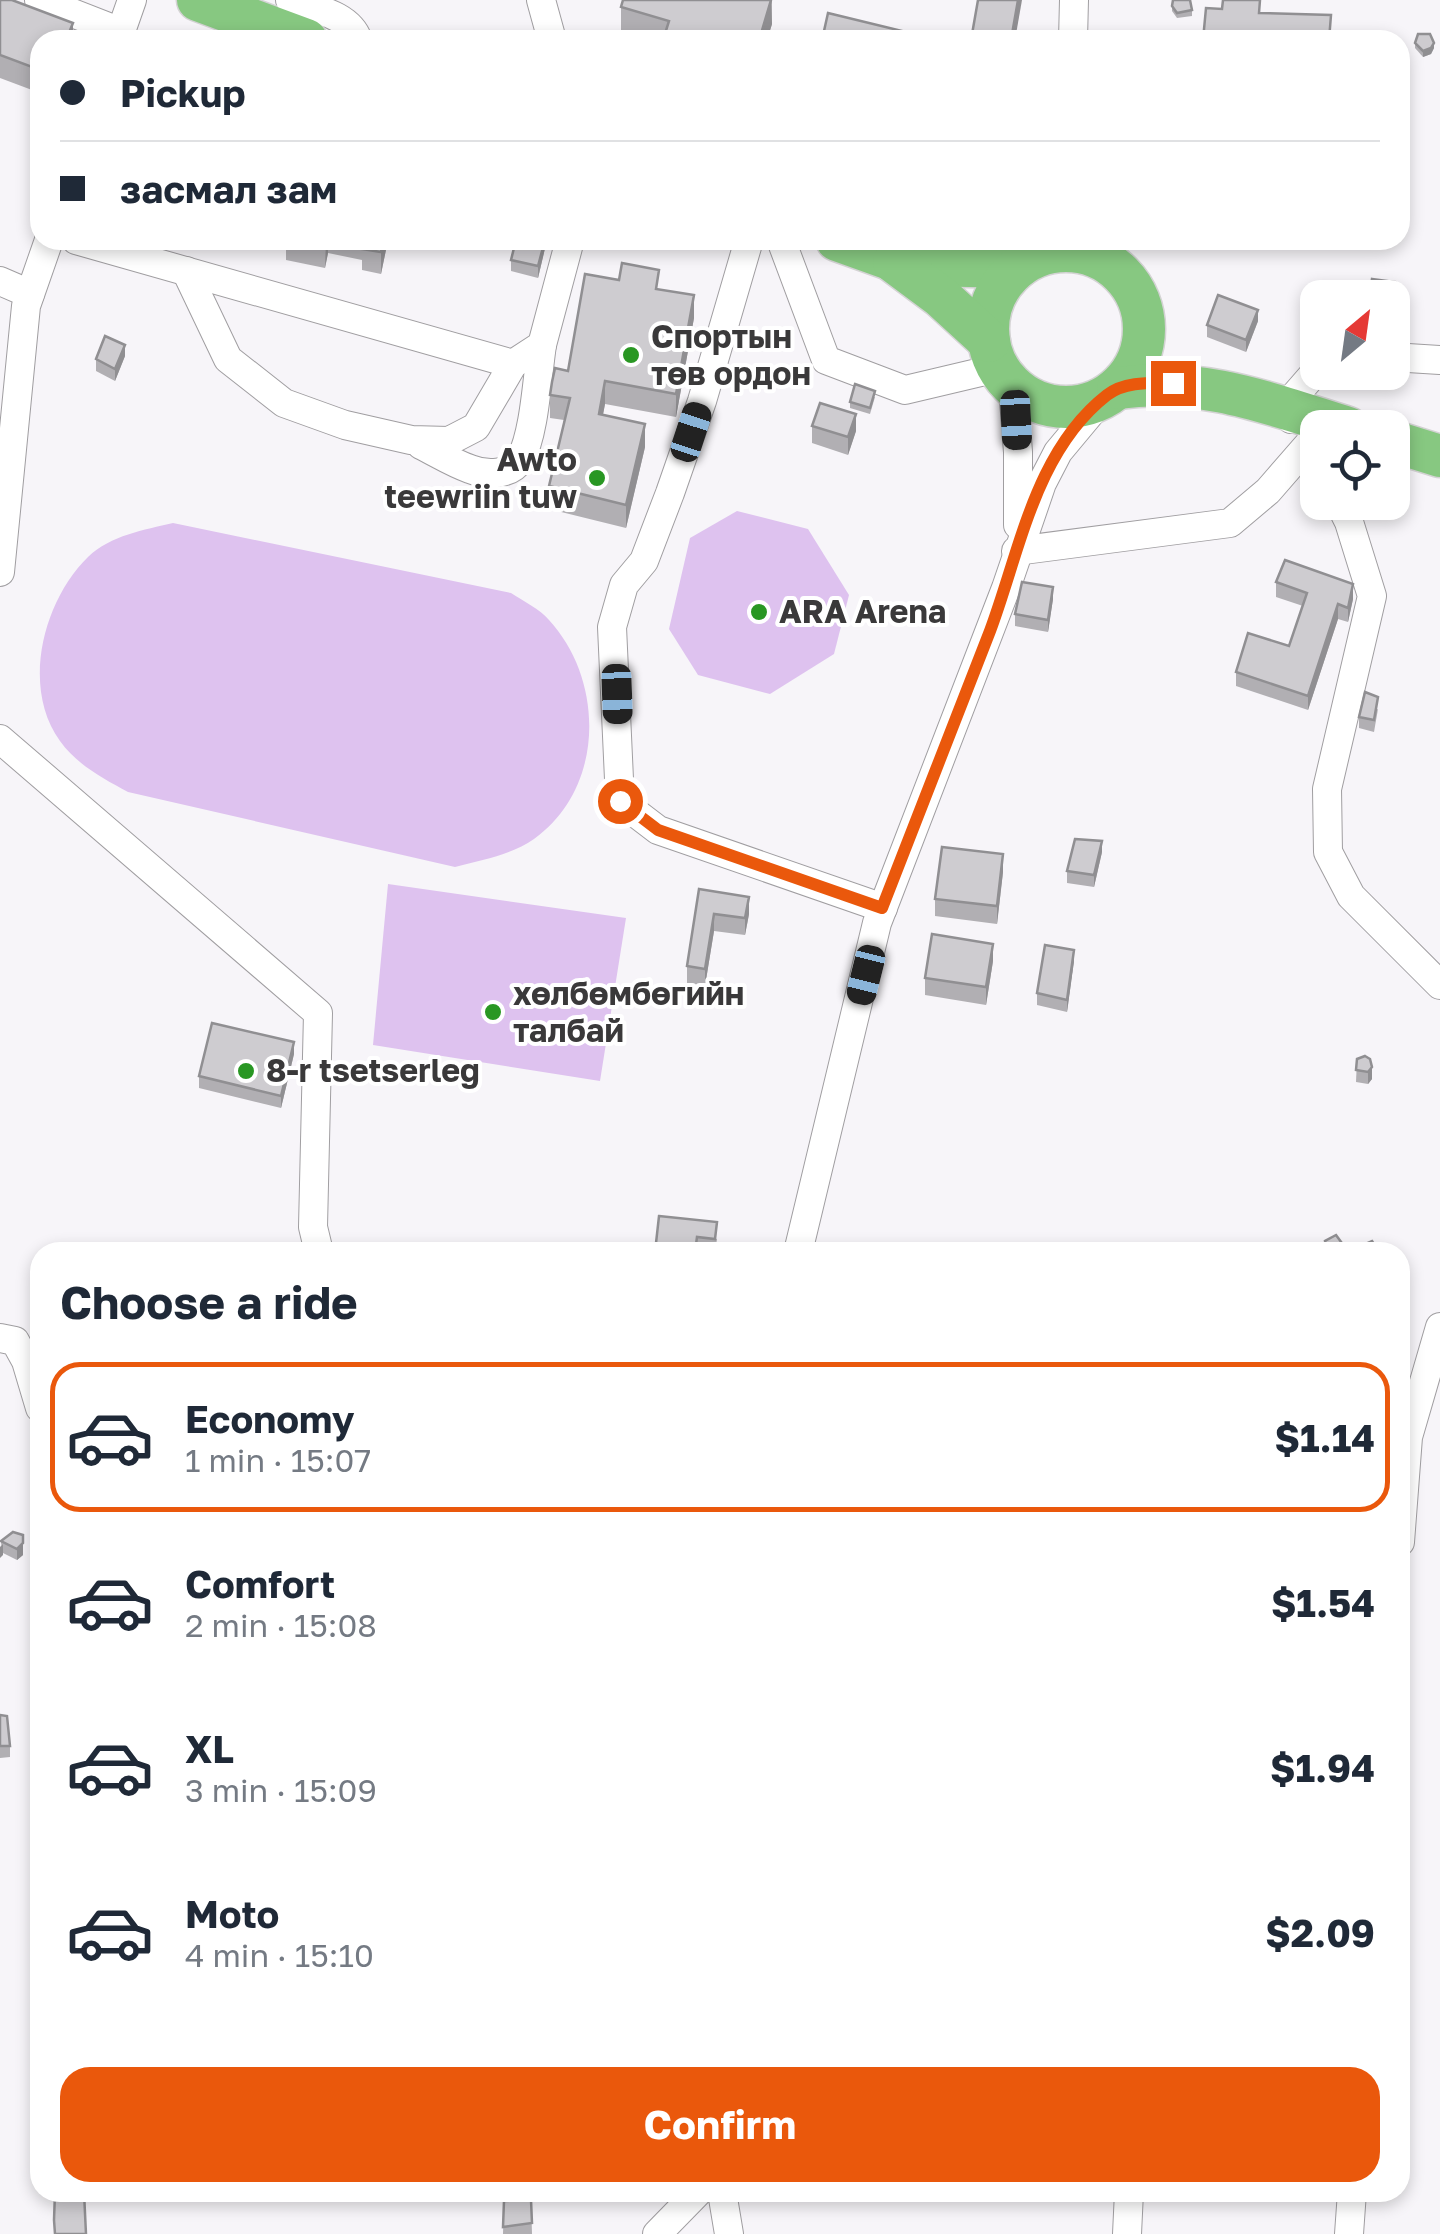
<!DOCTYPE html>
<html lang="en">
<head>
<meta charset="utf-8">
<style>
	:root { --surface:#fff; --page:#f2f2f3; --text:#1f2937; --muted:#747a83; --line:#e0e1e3; --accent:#ea580c }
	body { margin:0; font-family:"Golos Text",sans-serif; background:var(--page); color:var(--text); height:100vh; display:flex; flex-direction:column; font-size:38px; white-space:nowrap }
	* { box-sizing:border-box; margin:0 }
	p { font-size:32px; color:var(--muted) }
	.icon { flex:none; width:55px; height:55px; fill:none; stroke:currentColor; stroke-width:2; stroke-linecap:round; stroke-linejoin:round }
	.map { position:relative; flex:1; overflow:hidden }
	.side { position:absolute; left:30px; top:1242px; width:1380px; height:960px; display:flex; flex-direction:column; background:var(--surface); border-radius:30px; box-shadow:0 5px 15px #0003 }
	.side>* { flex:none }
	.hud { position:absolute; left:30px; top:30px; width:1380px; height:220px; border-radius:30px; box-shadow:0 5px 15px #0003; display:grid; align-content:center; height:220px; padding:0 30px; background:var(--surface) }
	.needle { width:65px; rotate:29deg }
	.fabs { position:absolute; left:1300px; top:280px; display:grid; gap:20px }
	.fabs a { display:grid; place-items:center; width:110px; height:110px; border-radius:20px; background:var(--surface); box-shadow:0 5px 15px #0003; font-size:50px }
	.end { position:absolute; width:45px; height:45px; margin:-22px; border:12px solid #ea580c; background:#fff; box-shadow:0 0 0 5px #fff }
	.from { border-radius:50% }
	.car { position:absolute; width:30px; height:60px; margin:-30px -15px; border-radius:12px; box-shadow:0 0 8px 2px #0007; background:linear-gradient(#222 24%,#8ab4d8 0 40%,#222 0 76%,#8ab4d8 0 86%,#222 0) }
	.hud b { display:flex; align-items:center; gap:35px; height:95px; font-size:38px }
	.hud b+b { border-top:2px solid var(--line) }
	.hud i { width:25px; height:25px; background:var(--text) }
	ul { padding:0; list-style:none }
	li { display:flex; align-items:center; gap:30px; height:150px; margin:0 20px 15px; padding:0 10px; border:5px solid transparent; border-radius:30px }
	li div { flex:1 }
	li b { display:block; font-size:38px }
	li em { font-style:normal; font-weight:700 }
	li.on { border-color:var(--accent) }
	li>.icon { width:90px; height:90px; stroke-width:1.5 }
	h2 { padding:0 30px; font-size:45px; line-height:120px }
	.primary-button { display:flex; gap:20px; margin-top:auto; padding:20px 30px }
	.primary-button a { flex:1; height:115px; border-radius:30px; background:var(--accent); color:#fff; font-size:40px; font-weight:700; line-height:115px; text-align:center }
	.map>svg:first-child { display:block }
	.green { fill:#dec2ef }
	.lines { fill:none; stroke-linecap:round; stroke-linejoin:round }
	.minor-casing { stroke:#a09ea1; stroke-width:30 }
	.highway-casing { stroke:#d4d3d4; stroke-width:45 }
	.minor { stroke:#fff; stroke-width:28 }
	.highway { stroke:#87c881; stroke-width:42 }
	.wall { fill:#b1afb3 }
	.shaded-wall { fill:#908f92 }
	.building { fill:#ceccd0; stroke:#908f92; stroke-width:2.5 }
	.route { stroke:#ea580c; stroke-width:12 }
	.poi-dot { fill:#299723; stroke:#fff; stroke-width:4 }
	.labels { text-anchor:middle; stroke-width:8; stroke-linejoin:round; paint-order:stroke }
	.poi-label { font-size:32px; font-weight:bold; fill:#3a393a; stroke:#fff; text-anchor:start }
</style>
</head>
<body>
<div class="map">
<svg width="1440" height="2234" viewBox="0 0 1440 2234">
	<rect width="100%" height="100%" fill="#f7f5f9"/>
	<!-- green -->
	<g class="green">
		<path d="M737,511L808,529L849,595L834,654L770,694L698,675L669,629L690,538Z"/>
		<path d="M173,523L511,593C523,601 540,609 549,620C605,681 605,788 534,839C511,855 482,860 455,867L128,792C104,779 77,765 60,741C21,687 43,601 88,557C111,535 144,530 173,523Z"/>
		<path d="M388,884L626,918L600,1081L373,1045Z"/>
	</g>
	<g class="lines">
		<!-- minor casing -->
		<g class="minor-casing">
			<g id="minor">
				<path d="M39,0L121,32"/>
				<path d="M290,0C314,9 349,14 358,40"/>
				<path d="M541,0L552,40"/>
				<path d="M118,40L132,0"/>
				<path d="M1073,40L1074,0"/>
				<path d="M76,240L513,364"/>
				<path d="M749,240L702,401L670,493L644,561L624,585L612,627L620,801L658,830L883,908"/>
				<path d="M781,240L826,360L905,390L998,368"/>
				<path d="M1102,240L1116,269"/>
				<path d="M1033,258L1041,240"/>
				<path d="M186,271L228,359L284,403L345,425L411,440L449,441L476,427L513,364L542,345L570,240"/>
				<path d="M0,281L30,294"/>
				<path d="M1392,357L1440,360"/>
				<path d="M1013,386L1018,452V525"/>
				<path d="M1291,419L1284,408L1318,369"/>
				<path d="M421,445C437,453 453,463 470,469C485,475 510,476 520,460C535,433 537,377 542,345"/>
				<path d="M1339,502L1349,522L1372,596L1327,789L1328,852L1351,896L1440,985"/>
				<path d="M1016,551L1230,523L1268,491L1308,445"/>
				<path d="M0,572L26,306L49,240"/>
				<path d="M0,739L318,1013L313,1227L319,1252"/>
				<path d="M798,1252L877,923L1006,588L1042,483L1058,452L1103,398"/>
				<path d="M0,1338L15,1341L26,1361L40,1408"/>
				<path d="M1400,1542L1408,1437L1440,1327"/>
				<path d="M722,2192L729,2234"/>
				<path d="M657,2234L698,2192"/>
				<path d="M1127,2234L1129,2192"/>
				<path d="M1349,2234L1352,2192"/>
			</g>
		</g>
		<!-- highway casing -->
		<g class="highway-casing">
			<g id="highway">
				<path d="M198,0L306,40"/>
				<path d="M837,240L890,259L921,265L1018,267"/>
				<circle cx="1066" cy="329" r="78"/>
				<path d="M894,262L941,297L989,341"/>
				<path d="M1118,388C1200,376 1271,404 1348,428"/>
				<path d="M1392,441L1440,456"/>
			</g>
		</g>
		<!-- minor -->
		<use href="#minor" class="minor"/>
		<!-- highway -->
		<use href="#highway" class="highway"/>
	</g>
	<!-- wall -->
	<g class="wall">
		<path d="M0,0L73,40H40V93L0,78Z"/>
		<path d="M772,0V24L767,40H640L621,34V7Z"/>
		<path d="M1172,6L1192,10V16L1177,18L1172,11Z"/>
		<path d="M1415,43L1434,48L1431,54L1423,57L1415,48Z"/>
		<path d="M269,240H388L381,274L362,270V260L328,253L325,268L286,260V244Z"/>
		<path d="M391,240H421L420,246Z"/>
		<path d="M516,240H547L538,278L511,271V260Z"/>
		<path d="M659,289L694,318L676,417L605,404L603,414L645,447L626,528L549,509V486L564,420L550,418V395L568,371Z"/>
		<path d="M1258,321L1246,352L1207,337V325Z"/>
		<path d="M125,356L115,381L96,371V359Z"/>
		<path d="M875,397L870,414L850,408V402Z"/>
		<path d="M812,426L856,431L848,455L812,443Z"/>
		<path d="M1276,582L1353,599L1348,622L1338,619L1308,710L1236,686V672L1289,646L1303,606L1276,597Z"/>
		<path d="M1053,599L1048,632L1015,626V614Z"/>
		<path d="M1378,709L1374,732L1359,728V717Z"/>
		<path d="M1102,852L1094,887L1067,883V871Z"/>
		<path d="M1003,872L997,924L935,916V899Z"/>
		<path d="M699,889L749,914L745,935L714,931L705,986L687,983V966Z"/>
		<path d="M993,961L986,1005L925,995V978Z"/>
		<path d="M1074,961L1067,1012L1037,1005V993Z"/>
		<path d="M294,1054L281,1108L199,1088V1076Z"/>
		<path d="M1365,1056L1372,1079L1368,1084L1356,1082L1357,1059Z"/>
		<path d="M659,1216L717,1239L715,1252H655Z"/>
		<path d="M13,1532L23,1555L17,1560L3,1553V1555L1,1543V1541Z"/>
		<path d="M0,1715L10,1746V1757L0,1758Z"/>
		<path d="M1260,2192H1277L1274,2200L1268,2202L1260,2195Z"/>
		<path d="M531,2200L532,2234H503L504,2201Z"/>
	</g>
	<!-- shaded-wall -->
	<g class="shaded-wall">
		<path d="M771,0L772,24L767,40H760Z"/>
		<path d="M1018,0H1022L1015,40H1011Z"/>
		<path d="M73,23V40H66Z"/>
		<path d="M1434,43V48L1431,54L1423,57V51Z"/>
		<path d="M326,240H328V253L325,268Z"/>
		<path d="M383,240H388L381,274V252Z"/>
		<path d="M545,240H547L538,278V266Z"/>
		<path d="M694,295V318L676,417V394Z"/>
		<path d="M1258,310V321L1246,352V340Z"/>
		<path d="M125,345V356L115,381V369Z"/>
		<path d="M605,381V404L599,436V414Z"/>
		<path d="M856,414V431L848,455V437Z"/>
		<path d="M645,424V447L626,528V505Z"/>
		<path d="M1353,584V599L1348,622V608Z"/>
		<path d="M1053,587V599L1048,632V620Z"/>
		<path d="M1338,604V619L1308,710V696Z"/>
		<path d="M1102,841V852L1094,887V875Z"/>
		<path d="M1003,854V872L997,924V906Z"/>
		<path d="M749,897V914L745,935V918Z"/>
		<path d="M714,914V931L705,986V969Z"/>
		<path d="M993,944V961L986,1005V987Z"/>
		<path d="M1074,950V961L1067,1012V1000Z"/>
		<path d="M294,1042V1054L281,1108V1096Z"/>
		<path d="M1372,1067V1079L1368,1084V1072Z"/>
		<path d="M23,1543V1555L17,1560V1549Z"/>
		<path d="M3,1544V1555L0,1558V1547Z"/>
		<path d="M1268,2192H1277L1274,2200L1268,2202Z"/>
	</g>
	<!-- building -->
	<g class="building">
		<path d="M0,0H12L73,23L66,40H40V70L0,55Z"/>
		<path d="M623,0H771L760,37L753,35L752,40H663L669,21L621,7Z"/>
		<path d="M978,0H1018L1011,40H971Z"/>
		<path d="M1173,0H1190L1192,10L1177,13L1172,6Z"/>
		<path d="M1223,0H1260L1259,13L1331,15L1329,40H1203L1206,8L1222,9Z"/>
		<path d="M828,13L931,38L930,40H822Z"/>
		<path d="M1418,34H1430L1434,43L1431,48L1423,51L1415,43Z"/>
		<path d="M291,240H326L325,247Z"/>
		<path d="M364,240H383L381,252L362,249Z"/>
		<path d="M516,240H545L538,266L511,260Z"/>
		<path d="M622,263L659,270L656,289L694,295L676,394L605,381L599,414L645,424L626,505L549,486L570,398L550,395L552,382L555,368L568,371L585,274L619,280Z"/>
		<path d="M1372,279L1395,282L1392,303V298H1369Z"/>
		<path d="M1218,295L1258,310L1246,340L1207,325Z"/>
		<path d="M105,336L125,345L115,369L96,359Z"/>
		<path d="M855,384L875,391L870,408L850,402Z"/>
		<path d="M820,403L856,414L848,437L812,426Z"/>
		<path d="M1285,560L1353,584L1348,608L1338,604L1308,696L1236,672L1248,633L1289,646L1307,593L1276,582Z"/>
		<path d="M1022,582L1053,587L1048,620L1015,614Z"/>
		<path d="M1365,692L1378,697L1374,720L1359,717Z"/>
		<path d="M1075,839L1102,841L1094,875L1067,871Z"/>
		<path d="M942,847L1003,854L997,906L935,899Z"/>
		<path d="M699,889L749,897L745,918L714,914L705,969L687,966Z"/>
		<path d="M932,934L993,944L986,987L925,978Z"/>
		<path d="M1045,945L1074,950L1067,1000L1037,993Z"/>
		<path d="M212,1023L294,1042L281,1096L199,1076Z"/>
		<path d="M1365,1056L1370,1059L1372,1067L1368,1072L1356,1070L1357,1059Z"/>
		<path d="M659,1216L717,1222L715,1239L697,1237L695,1252H655Z"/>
		<path d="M1336,1235L1344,1246L1335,1252L1327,1251L1325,1241Z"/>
		<path d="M1372,1241L1377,1249L1376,1252H1361L1356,1248Z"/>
		<path d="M13,1532L23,1535V1543L17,1549L1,1541Z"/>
		<path d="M0,1715L7,1716L10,1746H0Z"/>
		<path d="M55,2192H84L86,2234H55L54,2220Z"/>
		<path d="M531,2200L532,2223L503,2227L504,2201Z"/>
	</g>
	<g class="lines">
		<!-- route -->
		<path class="route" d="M620,801L658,830L882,908C918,816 954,723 990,631C1020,551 1035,451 1107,395C1125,381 1151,383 1173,383"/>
	</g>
	<!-- markers -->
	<g class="poi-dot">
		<circle cx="631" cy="355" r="10"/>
		<circle cx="597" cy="478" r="10"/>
		<circle cx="759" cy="612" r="10"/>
		<circle cx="493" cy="1012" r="10"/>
		<circle cx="246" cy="1071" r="10"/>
	</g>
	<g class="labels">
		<!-- poi labels -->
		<g class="poi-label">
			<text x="651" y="348">Спортын<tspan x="651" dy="37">төв ордон</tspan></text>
			<text x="577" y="471" text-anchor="end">Awto<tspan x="577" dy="37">teewriin tuw</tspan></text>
			<text x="779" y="623">ARA Arena</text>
			<text x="513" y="1005">хөлбөмбөгийн<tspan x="513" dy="37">талбай</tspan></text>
			<text x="266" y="1082">8-r tsetserleg</text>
		</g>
	</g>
</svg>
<div class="fabs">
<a><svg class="needle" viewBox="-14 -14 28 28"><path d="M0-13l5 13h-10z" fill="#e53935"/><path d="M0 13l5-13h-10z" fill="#747a83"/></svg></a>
<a><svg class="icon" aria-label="locate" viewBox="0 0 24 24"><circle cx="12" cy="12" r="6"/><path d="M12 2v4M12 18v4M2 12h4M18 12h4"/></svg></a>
</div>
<i class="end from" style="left:620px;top:801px"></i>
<i class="end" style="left:1173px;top:383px"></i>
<i class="car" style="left:1016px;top:420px;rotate:177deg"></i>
<i class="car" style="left:691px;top:432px;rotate:18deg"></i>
<i class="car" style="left:617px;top:694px;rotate:178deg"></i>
<i class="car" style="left:866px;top:975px;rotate:194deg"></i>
<div class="hud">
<b><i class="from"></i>Pickup</b>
<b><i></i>засмал зам</b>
</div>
<section class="side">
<h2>Choose a ride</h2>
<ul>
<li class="on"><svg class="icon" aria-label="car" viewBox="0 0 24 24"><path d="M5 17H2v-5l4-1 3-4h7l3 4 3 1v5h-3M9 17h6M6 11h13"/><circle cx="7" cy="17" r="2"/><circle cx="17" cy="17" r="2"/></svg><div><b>Economy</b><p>1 min · 15:07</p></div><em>$1.14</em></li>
<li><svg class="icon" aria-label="car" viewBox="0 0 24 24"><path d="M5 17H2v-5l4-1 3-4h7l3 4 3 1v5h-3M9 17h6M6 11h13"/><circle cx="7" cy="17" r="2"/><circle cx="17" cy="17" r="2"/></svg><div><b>Comfort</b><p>2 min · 15:08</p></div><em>$1.54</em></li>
<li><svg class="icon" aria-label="car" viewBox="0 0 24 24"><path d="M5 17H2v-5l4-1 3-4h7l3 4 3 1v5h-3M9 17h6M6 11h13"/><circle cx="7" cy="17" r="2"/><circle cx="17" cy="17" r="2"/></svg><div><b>XL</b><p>3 min · 15:09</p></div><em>$1.94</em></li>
<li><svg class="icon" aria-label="car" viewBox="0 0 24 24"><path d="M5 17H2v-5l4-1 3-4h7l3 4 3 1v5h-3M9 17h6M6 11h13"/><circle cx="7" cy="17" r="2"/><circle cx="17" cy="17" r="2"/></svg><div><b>Moto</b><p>4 min · 15:10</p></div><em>$2.09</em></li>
</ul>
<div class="primary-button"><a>Confirm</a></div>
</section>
</div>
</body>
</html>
